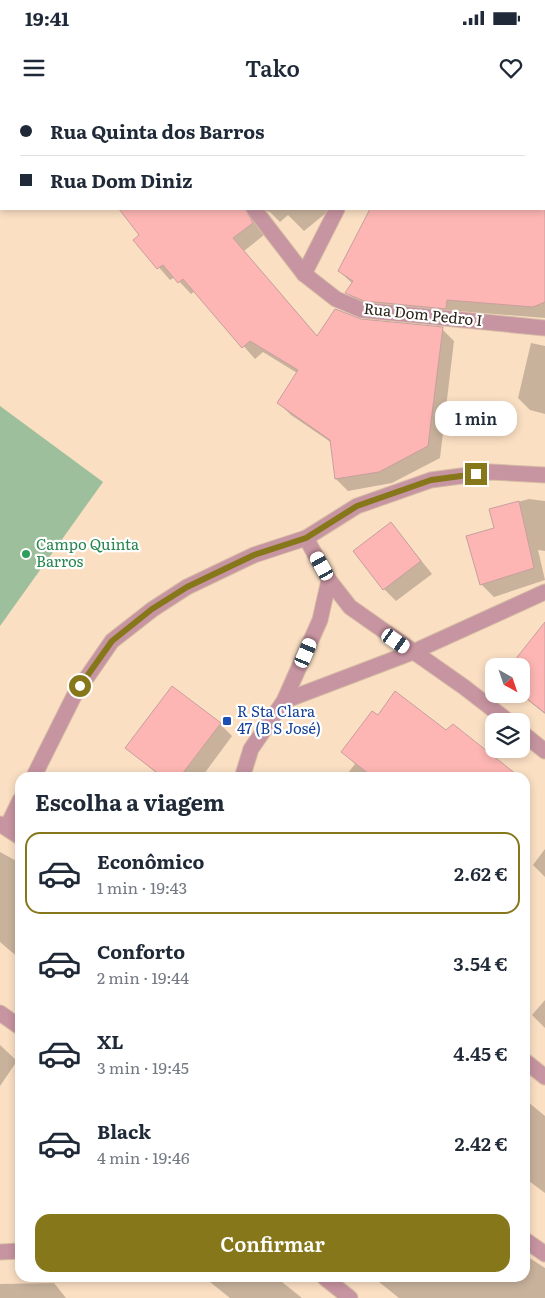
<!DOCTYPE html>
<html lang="pt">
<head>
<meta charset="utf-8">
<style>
	:root { --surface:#fff; --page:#f6f6f7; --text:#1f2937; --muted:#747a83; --line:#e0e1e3; --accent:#86771b }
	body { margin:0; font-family:Literata,serif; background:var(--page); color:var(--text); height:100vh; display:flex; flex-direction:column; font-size:19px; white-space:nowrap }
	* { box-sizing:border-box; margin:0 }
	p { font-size:16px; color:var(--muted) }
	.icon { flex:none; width:28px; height:28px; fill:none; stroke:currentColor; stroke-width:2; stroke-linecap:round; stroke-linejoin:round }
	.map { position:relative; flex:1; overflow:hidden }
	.sheet { position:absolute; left:15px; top:672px; width:515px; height:510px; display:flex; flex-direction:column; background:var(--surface); border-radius:15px; box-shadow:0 2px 8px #0003 }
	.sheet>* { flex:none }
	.banner { position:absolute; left:0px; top:0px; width:545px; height:110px; box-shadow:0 2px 8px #0003; display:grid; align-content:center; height:110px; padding:0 20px; background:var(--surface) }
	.needle { width:32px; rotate:140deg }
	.buttons { position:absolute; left:485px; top:558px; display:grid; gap:10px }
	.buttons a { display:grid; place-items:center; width:45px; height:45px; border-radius:10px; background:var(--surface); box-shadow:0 2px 8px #0003; font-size:25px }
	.end { position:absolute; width:22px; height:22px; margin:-11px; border:6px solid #86771b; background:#fff; box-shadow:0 0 0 2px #fff }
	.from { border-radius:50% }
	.bubble { position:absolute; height:35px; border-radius:15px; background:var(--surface); box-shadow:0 2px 8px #0003; font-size:16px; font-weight:600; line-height:35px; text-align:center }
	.car { position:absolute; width:15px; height:30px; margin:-15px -8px; border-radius:6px; box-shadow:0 0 4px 1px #0007; background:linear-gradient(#fff 24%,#345 0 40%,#fff 0 76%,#345 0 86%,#fff 0) }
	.banner b { display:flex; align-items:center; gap:18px; height:48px; font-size:19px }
	.banner b+b { border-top:1px solid var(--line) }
	.banner i { width:12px; height:12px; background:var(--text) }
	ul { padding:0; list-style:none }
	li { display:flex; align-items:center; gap:15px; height:82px; margin:0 10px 8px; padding:0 10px; border:2px solid transparent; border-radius:15px }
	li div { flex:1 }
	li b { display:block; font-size:19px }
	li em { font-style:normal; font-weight:600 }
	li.selected { border-color:var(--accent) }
	li>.icon { width:45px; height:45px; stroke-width:1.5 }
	h2 { padding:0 20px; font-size:22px; line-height:60px }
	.cta { display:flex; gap:10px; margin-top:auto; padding:10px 20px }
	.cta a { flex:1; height:58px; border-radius:15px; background:var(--accent); color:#fff; font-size:20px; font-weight:600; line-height:58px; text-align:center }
	.status { display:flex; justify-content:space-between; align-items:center; height:35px; padding:0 25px; background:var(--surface); direction:ltr }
	.status svg { height:14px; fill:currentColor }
	header { display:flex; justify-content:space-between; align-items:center; height:65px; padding:0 20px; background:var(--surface); font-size:22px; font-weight:600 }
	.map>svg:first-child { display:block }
	.green { fill:#9ebf9c }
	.shadow { fill:#0003 }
	.building { fill:#fdb6b4; stroke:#c79f9e }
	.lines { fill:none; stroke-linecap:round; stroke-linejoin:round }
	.street-casing { stroke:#d5bda4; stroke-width:17 }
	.street { stroke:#c794a1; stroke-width:15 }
	.route { stroke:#86771b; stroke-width:6 }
	.leisure-dot { fill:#2e9e5b; stroke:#fff; stroke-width:2 }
	.transit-dot { fill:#1a4fb4; stroke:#fff; stroke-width:2 }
	.labels { text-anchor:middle; stroke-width:4.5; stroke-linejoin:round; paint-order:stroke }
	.street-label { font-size:15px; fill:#2b2217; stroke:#fff }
	.leisure-label { font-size:15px; fill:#27864d; stroke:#fff; text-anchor:start }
	.transit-label { font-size:15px; fill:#164399; stroke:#fff; text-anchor:start }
</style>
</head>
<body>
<div class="status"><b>19:41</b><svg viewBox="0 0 49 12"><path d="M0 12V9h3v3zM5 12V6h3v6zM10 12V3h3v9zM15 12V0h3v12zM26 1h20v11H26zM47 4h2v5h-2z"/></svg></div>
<header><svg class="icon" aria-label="menu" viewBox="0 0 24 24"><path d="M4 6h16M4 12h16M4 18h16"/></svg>Tako<svg class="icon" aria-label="heart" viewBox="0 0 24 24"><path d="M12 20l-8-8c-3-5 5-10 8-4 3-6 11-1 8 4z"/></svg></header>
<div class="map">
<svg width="545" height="1198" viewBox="0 0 545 1198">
	<rect width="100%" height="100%" fill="#fadfc3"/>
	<!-- green -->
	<path class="green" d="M0,306L103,382L0,526Z"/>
	<!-- shadow -->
	<g class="shadow">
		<path d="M21,0H133L134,1H21Z"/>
		<path d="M211,0H270L271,1H212Z"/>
		<path d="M429,0H512L514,1H428Z"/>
		<path d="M545,87V218L458,211L457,220L359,204L347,193L353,184L339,171L372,109H524L531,113L534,109H544Z"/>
		<path d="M121,109H331L304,131L288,115L280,122L270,112L265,111L256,123L264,135L244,151L318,237L361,221L442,229L454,241L440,358L392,383L348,391L336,379L332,343L291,315L279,303L297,273L263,252L255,259L195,191L191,194L175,177L170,180L135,140L141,135Z"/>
		<path d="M531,243L545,246V314L530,310L518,298Z"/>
		<path d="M529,399L545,401V451L538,450L545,480L494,497L482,485L468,437L496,429L491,409Z"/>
		<path d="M391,423L432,474L396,501L384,489Z"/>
		<path d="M545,524V614L520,594L521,566H512Z"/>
		<path d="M172,587L220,624L232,636L201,678H157L160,676L126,648Z"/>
		<path d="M378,616L447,632L517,678H344L355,664L343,652Z"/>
		<path d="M545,749V777L533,765Z"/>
		<path d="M0,752L20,763V859L0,842Z"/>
		<path d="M545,900V928L532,915Z"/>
		<path d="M0,945L17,961L0,986Z"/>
		<path d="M528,1002L545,1016V1093L525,1078V1006Z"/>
		<path d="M525,1155L545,1168V1198H399L374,1178H462L468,1182L471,1178H525Z"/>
		<path d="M205,1178H277L302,1198H230Z"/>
		<path d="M54,1183L66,1198H0V1184Z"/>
	</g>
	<!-- building -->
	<g class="building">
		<path d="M119,109H245L253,123L233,138L317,236L335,209L361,219L443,227L428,346L379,372L335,379L330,340L277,303L298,270L250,241L242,248L183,179L178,183L163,165L157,169L133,140L139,135Z"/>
		<path d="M370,109H545V202L533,207L447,200L446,209L364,201L345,193L353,181L338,171Z"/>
		<path d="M519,401L534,468L480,485L466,436L494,428L489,409Z"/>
		<path d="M391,422L421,461L383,490L353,451Z"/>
		<path d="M545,522V613L521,594V566H510Z"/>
		<path d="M172,586L221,623L179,678H164L125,648Z"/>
		<path d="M395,591L446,630L453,624L521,678H374L341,652L372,611L378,615Z"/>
	</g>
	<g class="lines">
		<!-- street casing -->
		<g class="street-casing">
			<g id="street">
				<path d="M169,0L170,1"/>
				<path d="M395,1V0"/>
				<path d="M254,109L304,174L336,199L362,210L545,228"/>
				<path d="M304,174L337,109"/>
				<path d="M306,438L329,480L350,507L464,587L508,621"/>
				<path d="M284,601L413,552L545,492"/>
				<path d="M521,632L545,651"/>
				<path d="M33,678L74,596L112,541L153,509L187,487L254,455L306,438L357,406L431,380L491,372L545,375"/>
				<path d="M242,678L251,649L284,601L320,520L329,480"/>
				<path d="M0,724L20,737"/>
				<path d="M7,727L20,700"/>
				<path d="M0,913L20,927"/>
				<path d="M525,961L545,977"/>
				<path d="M525,1140L545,1154"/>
				<path d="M0,1152L20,1151"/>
				<path d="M325,1178L350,1198"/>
			</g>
		</g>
		<!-- street -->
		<use href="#street" class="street"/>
	</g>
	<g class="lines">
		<!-- route -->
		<path class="route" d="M80,586L112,541L152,509L187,487L254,455L306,438L357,406L431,380L476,374"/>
	</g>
	<!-- markers -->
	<circle class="leisure-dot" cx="26" cy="454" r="5"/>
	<rect class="transit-dot" x="222" y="616" width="10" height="10" rx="2.5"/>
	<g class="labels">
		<!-- street labels -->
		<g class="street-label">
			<text transform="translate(423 215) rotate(6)" y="5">Rua Dom Pedro I</text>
		</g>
		<!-- leisure labels -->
		<g class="leisure-label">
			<text x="36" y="450">Campo Quinta<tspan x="36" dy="17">Barros</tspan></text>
		</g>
		<!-- transit labels -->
		<g class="transit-label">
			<text x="237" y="617">R Sta Clara<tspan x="237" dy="17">47 (B S José)</tspan></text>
		</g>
	</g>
</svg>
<div class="buttons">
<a><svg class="needle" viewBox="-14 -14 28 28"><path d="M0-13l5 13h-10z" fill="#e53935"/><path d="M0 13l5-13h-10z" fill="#747a83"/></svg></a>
<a><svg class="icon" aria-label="layers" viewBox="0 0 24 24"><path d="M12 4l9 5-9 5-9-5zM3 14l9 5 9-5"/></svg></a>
</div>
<i class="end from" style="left:80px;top:586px"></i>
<i class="end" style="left:476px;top:374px"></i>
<div class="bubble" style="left:435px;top:301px;width:82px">1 min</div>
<i class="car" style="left:322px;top:466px;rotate:331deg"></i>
<i class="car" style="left:396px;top:541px;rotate:125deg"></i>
<i class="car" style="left:306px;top:553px;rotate:23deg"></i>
<div class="banner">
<b><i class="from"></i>Rua Quinta dos Barros</b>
<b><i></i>Rua Dom Diniz</b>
</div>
<section class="sheet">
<h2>Escolha a viagem</h2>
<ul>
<li class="selected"><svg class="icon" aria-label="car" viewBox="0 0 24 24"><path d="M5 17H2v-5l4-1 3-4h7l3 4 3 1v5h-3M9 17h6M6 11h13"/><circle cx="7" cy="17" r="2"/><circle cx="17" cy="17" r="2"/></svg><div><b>Econômico</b><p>1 min · 19:43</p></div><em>2.62 €</em></li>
<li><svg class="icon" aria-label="car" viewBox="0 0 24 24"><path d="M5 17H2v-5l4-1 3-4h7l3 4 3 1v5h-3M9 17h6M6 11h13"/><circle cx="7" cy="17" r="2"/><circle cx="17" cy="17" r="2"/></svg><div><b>Conforto</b><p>2 min · 19:44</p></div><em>3.54 €</em></li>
<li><svg class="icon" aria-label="car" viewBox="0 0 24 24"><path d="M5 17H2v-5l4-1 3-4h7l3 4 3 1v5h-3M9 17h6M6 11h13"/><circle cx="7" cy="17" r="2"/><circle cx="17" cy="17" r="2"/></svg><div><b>XL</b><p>3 min · 19:45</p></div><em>4.45 €</em></li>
<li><svg class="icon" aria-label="car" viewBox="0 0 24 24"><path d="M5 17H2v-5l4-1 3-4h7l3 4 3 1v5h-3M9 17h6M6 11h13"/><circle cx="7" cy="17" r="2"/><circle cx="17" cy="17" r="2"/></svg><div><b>Black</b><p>4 min · 19:46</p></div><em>2.42 €</em></li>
</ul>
<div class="cta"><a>Confirmar</a></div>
</section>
</div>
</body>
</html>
